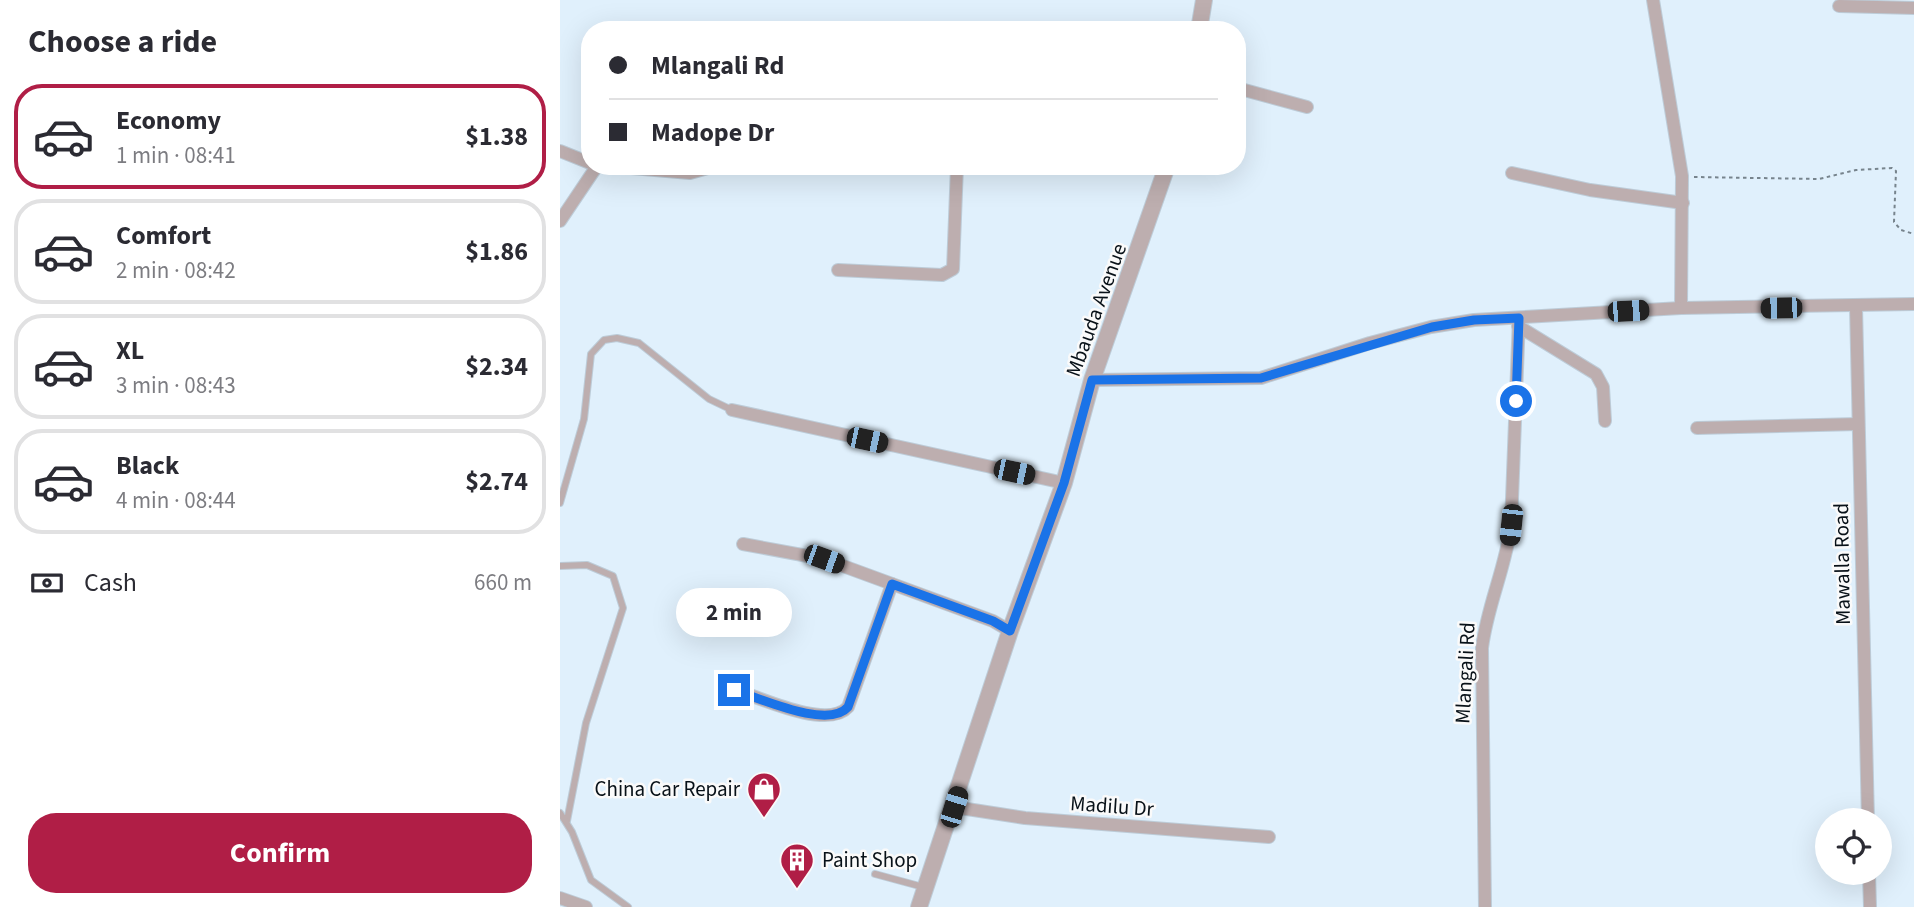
<!DOCTYPE html>
<html lang="en">
<head>
<meta charset="utf-8">
<style>
	:root { --surface:#fff; --page:#f7f7f7; --text:#2b2b33; --muted:#7c7c81; --line:#e1e1e2; --accent:#b01e46 }
	body { margin:0; font-family:"Source Sans 3",sans-serif; background:var(--page); color:var(--text); height:100vh; display:flex; flex-direction:column; font-size:26px; white-space:nowrap }
	* { box-sizing:border-box; margin:0 }
	p { font-size:23px; color:var(--muted) }
	.icon { flex:none; width:38px; height:38px; fill:none; stroke:currentColor; stroke-width:2; stroke-linecap:round; stroke-linejoin:round }
	.map { position:relative; flex:1; overflow:hidden }
	.details { display:flex; flex-direction:column; background:var(--surface); width:560px }
	.details>* { flex:none }
	.hud { position:absolute; left:21px; top:21px; width:665px; height:154px; border-radius:28px; box-shadow:0 7px 28px #0002; display:grid; align-content:center; height:154px; padding:0 28px; background:var(--surface) }
	.controls { position:absolute; left:1255px; top:808px; display:grid; gap:14px }
	.controls a { display:grid; place-items:center; width:77px; height:77px; border-radius:50%; background:var(--surface); box-shadow:0 7px 28px #0002; font-size:35px }
	.end { position:absolute; width:32px; height:32px; margin:-16px; border:9px solid #1a73e8; background:#fff; box-shadow:0 0 0 4px #fff }
	.from { border-radius:50% }
	.bubble { position:absolute; height:49px; border-radius:24px; background:var(--surface); box-shadow:0 7px 28px #0002; font-size:23px; font-weight:700; line-height:49px; text-align:center }
	.car { position:absolute; width:21px; height:42px; margin:-21px -10px; border-radius:9px; box-shadow:0 0 5px 2px #0007; background:linear-gradient(#222 24%,#8ab4d8 0 40%,#222 0 76%,#8ab4d8 0 86%,#222 0) }
	.hud b { display:flex; align-items:center; gap:24px; height:66px; font-size:26px }
	.hud b+b { border-top:2px solid var(--line) }
	.hud i { width:18px; height:18px; background:var(--text) }
	ul { padding:0; list-style:none }
	li { display:flex; align-items:center; gap:21px; height:105px; margin:0 14px 10px; padding:0 14px; border:4px solid var(--line); border-radius:28px }
	li div { flex:1 }
	li b { display:block; font-size:26px }
	li em { font-style:normal; font-weight:700 }
	li.active { border-color:var(--accent) }
	li>.icon { width:63px; height:63px; stroke-width:1.5 }
	h2 { padding:0 28px; font-size:32px; line-height:84px }
	.pay { display:flex; align-items:center; gap:18px; height:77px; padding:0 28px; font-size:26px }
	.pay p { margin-inline-start:auto }
	.cta { display:flex; gap:14px; margin-top:auto; padding:14px 28px }
	.cta a { flex:1; height:80px; border-radius:28px; background:var(--accent); color:#fff; font-size:28px; font-weight:700; line-height:80px; text-align:center }
	main { display:flex; flex:1; min-height:0 }
	.map>svg:first-child { display:block }
	.lines { fill:none; stroke-linecap:round; stroke-linejoin:round }
	.service-casing { stroke:#bdccd8; stroke-width:8 }
	.minor-casing { stroke:#bdccd8; stroke-width:14 }
	.tertiary-casing { stroke:#bdccd8; stroke-width:18 }
	.path { stroke:#77848d; stroke-width:2; stroke-dasharray:3.5 3.5; stroke-linecap:butt }
	.service { stroke:#bdaeaf; stroke-width:6 }
	.minor { stroke:#bdaeaf; stroke-width:12 }
	.tertiary { stroke:#bdaeaf; stroke-width:16 }
	.route { stroke:#1a73e8; stroke-width:9 }
	.labels { text-anchor:middle; stroke-width:5; stroke-linejoin:round; paint-order:stroke }
	.street-label { font-size:21px; fill:#081118; stroke:#fafafa }
	.poi-label { font-size:21px; fill:#081118; stroke:#fafafa; text-anchor:end }
</style>
</head>
<body>
<main>
<section class="details">
<h2>Choose a ride</h2>
<ul>
<li class="active"><svg class="icon" aria-label="car" viewBox="0 0 24 24"><path d="M5 17H2v-5l4-1 3-4h7l3 4 3 1v5h-3M9 17h6M6 11h13"/><circle cx="7" cy="17" r="2"/><circle cx="17" cy="17" r="2"/></svg><div><b>Economy</b><p>1 min · 08:41</p></div><em>$1.38</em></li>
<li><svg class="icon" aria-label="car" viewBox="0 0 24 24"><path d="M5 17H2v-5l4-1 3-4h7l3 4 3 1v5h-3M9 17h6M6 11h13"/><circle cx="7" cy="17" r="2"/><circle cx="17" cy="17" r="2"/></svg><div><b>Comfort</b><p>2 min · 08:42</p></div><em>$1.86</em></li>
<li><svg class="icon" aria-label="car" viewBox="0 0 24 24"><path d="M5 17H2v-5l4-1 3-4h7l3 4 3 1v5h-3M9 17h6M6 11h13"/><circle cx="7" cy="17" r="2"/><circle cx="17" cy="17" r="2"/></svg><div><b>XL</b><p>3 min · 08:43</p></div><em>$2.34</em></li>
<li><svg class="icon" aria-label="car" viewBox="0 0 24 24"><path d="M5 17H2v-5l4-1 3-4h7l3 4 3 1v5h-3M9 17h6M6 11h13"/><circle cx="7" cy="17" r="2"/><circle cx="17" cy="17" r="2"/></svg><div><b>Black</b><p>4 min · 08:44</p></div><em>$2.74</em></li>
</ul>
<div class="pay"><svg class="icon" aria-label="cash" viewBox="0 0 24 24"><path d="M3 7h18v10H3z"/><circle cx="12" cy="12" r="2"/></svg>Cash<p>660 m</p></div>
<div class="cta"><a>Confirm</a></div>
</section>
<div class="map">
<svg width="1354" height="907" viewBox="0 0 1354 907">
	<rect width="100%" height="100%" fill="#e0f0fc"/>
	<g class="lines">
		<!-- service casing -->
		<g class="service-casing">
			<g id="service">
				<path d="M0,503L24,419L31,354L44,340L57,338L79,343L149,399L172,410"/>
				<path d="M0,566L27,565L53,576L63,608L26,723L7,821"/>
				<path d="M0,813L12,832L31,880L68,907"/>
				<path d="M315,874L363,887"/>
			</g>
		</g>
		<!-- minor casing -->
		<g class="minor-casing">
			<g id="minor">
				<path d="M1093,0L1122,176L1121,308"/>
				<path d="M1279,6L1354,8"/>
				<path d="M677,88L747,107"/>
				<path d="M0,151L30,163"/>
				<path d="M48,166L130,173L155,166"/>
				<path d="M952,173L1030,190L1123,203"/>
				<path d="M0,221L37,166"/>
				<path d="M278,270L382,275L393,269L397,166"/>
				<path d="M1296,307L1308,821"/>
				<path d="M958,326L1036,374L1043,387L1045,421"/>
				<path d="M532,380L701,378L810,343L871,327L914,320L1121,308L1354,304"/>
				<path d="M172,410L504,483"/>
				<path d="M1137,428L1298,424"/>
				<path d="M183,544L264,559L433,621L450,631"/>
				<path d="M174,689C200,698 268,730 288,707L332,584"/>
				<path d="M394,807L465,818L709,837"/>
				<path d="M1309,873L1310,907"/>
				<path d="M0,898L26,907"/>
				<path d="M925,907L922,648C927,606 946,567 951,525L959,318"/>
			</g>
		</g>
		<!-- tertiary casing -->
		<g class="tertiary-casing">
			<g id="tertiary">
				<path d="M639,30L644,0"/>
				<path d="M359,907L450,631L504,483L532,380L607,166"/>
			</g>
		</g>
		<!-- path -->
		<path class="path" d="M1134,177L1259,179L1296,170L1332,168L1336,171L1334,222L1341,230L1354,234"/>
		<!-- service -->
		<use href="#service" class="service"/>
		<!-- minor -->
		<use href="#minor" class="minor"/>
		<!-- tertiary -->
		<use href="#tertiary" class="tertiary"/>
	</g>
	<g class="lines">
		<!-- route -->
		<path class="route" d="M174,690C200,698 268,730 288,707L332,584L433,621L450,631L504,483L532,380L701,378L872,327L914,320L959,318L956,401"/>
	</g>
	<!-- icons -->
	<defs>
		<g id="shop-pin" transform="scale(1.75)"><path d="M0 17L-7.5 6A9.5 9.5 0 1 1 7.5 6Z" fill="#b01e46" stroke="#fafafa"/><path d="M-5-2.5h2.3a2.7 3.5 0 0 1 5.4 0H5L5.5 6h-11ZM-1.5-2.5h3a1.5 2.3 0 0 0-3 0Z" fill="#fff"/></g>
		<g id="building-pin" transform="scale(1.75)"><path d="M0 17L-7.5 6A9.5 9.5 0 1 1 7.5 6Z" fill="#b01e46" stroke="#fafafa"/><path d="M-4-6H4V6H1V3H-1V6H-4ZM-2.5-4.3h1.7v1.8h-1.7ZM.8-4.3h1.7v1.8H.8ZM-2.5-1h1.7V.8h-1.7ZM.8-1h1.7V.8H.8Z" fill="#fff"/></g>
	</defs>
	<g fill-rule="evenodd">
		<use href="#shop-pin" x="204" y="789"/>
		<use href="#building-pin" x="237" y="860"/>
	</g>
	<g class="labels">
		<!-- street labels -->
		<g class="street-label">
			<text transform="translate(536 310) rotate(-70)" y="7">Mbauda Avenue</text>
			<text transform="translate(1282 564) rotate(-91)" y="7">Mawalla Road</text>
			<text transform="translate(905 673) rotate(-87)" y="7">Mlangali Rd</text>
			<text transform="translate(552 806) rotate(4)" y="7">Madilu Dr</text>
		</g>
		<!-- poi labels -->
		<g class="poi-label">
			<text x="180" y="796">China Car Repair</text>
			<text x="262" y="867" text-anchor="start">Paint Shop</text>
		</g>
	</g>
</svg>
<div class="controls">
<a><svg class="icon" aria-label="locate" viewBox="0 0 24 24"><circle cx="12" cy="12" r="6"/><path d="M12 2v4M12 18v4M2 12h4M18 12h4"/></svg></a>
</div>
<i class="end from" style="left:956px;top:401px"></i>
<i class="end" style="left:174px;top:690px"></i>
<div class="bubble" style="left:116px;top:588px;width:116px">2 min</div>
<i class="car" style="left:1221px;top:308px;rotate:269deg"></i>
<i class="car" style="left:1068px;top:311px;rotate:87deg"></i>
<i class="car" style="left:307px;top:440px;rotate:102deg"></i>
<i class="car" style="left:454px;top:472px;rotate:102deg"></i>
<i class="car" style="left:951px;top:525px;rotate:186deg"></i>
<i class="car" style="left:264px;top:559px;rotate:110deg"></i>
<i class="car" style="left:394px;top:807px;rotate:17deg"></i>
<div class="hud">
<b><i class="from"></i>Mlangali Rd</b>
<b><i></i>Madope Dr</b>
</div>
</div>
</main>
</body>
</html>
